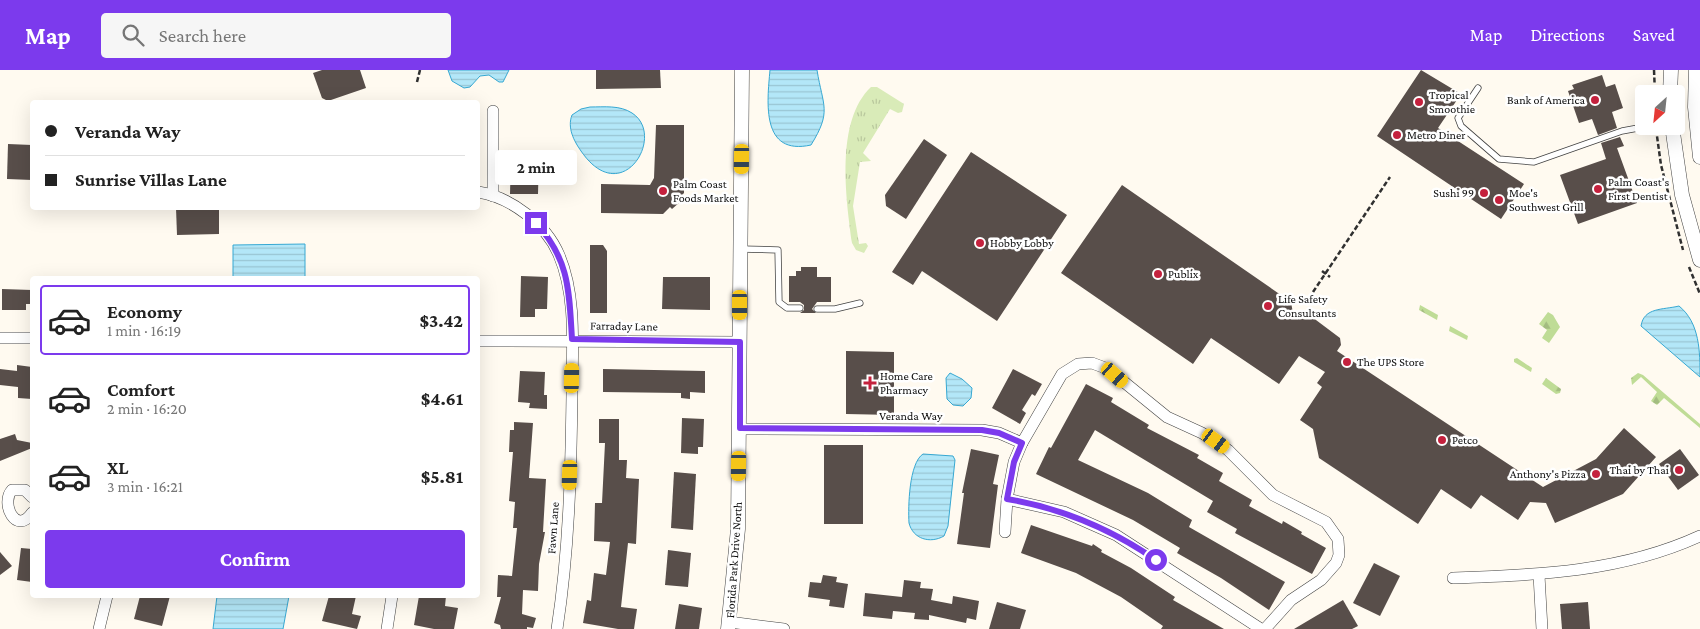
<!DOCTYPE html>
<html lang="en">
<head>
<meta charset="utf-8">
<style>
	:root { --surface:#fff; --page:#f6f6f6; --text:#222; --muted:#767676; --line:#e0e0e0; --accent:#7c3aed }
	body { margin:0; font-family:"Crimson Pro",serif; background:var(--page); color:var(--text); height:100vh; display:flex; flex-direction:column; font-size:19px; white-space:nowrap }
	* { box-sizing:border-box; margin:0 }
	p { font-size:16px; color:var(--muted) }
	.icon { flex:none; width:28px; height:28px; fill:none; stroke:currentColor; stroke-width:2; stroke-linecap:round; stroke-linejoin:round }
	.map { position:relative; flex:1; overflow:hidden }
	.details { position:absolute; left:30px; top:206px; width:450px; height:322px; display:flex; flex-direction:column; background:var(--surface); border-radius:5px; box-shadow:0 5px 20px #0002 }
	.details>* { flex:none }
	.hud { position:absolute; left:30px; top:30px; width:450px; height:110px; border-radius:5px; box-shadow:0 5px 20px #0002; display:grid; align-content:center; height:110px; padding:0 15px; background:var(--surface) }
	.needle { width:32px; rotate:207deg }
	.buttons { position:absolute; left:1635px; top:15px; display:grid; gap:10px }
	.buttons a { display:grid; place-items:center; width:50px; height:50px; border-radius:5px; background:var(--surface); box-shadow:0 5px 20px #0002; font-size:25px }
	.end { position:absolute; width:22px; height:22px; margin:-11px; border:6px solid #7c3aed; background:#fff; box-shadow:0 0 0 2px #fff }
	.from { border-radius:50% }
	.bubble { position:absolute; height:35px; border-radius:5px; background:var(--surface); box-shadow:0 5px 20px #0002; font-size:16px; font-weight:700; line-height:35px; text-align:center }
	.car { position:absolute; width:15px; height:30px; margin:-15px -8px; border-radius:6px; box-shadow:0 0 4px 1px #0007; background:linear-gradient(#f5c518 24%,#345 0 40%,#f5c518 0 76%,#345 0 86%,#f5c518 0) }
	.hud b { display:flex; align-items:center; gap:18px; height:48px; font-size:19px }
	.hud b+b { border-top:1px solid var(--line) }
	.hud i { width:12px; height:12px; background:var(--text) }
	ul { padding:9px 0 0; list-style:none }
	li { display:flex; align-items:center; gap:15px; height:70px; margin:0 10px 8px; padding:0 5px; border:2px solid transparent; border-radius:5px }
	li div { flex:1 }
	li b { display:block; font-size:19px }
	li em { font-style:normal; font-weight:700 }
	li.selected { border-color:var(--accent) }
	li>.icon { width:45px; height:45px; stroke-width:1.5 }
	.cta { display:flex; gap:10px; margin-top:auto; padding:10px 15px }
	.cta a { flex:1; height:58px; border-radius:5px; background:var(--accent); color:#fff; font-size:20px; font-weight:700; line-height:58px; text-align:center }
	header { display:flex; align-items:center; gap:30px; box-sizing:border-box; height:70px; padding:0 25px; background:var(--accent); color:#fff }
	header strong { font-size:24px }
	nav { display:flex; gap:28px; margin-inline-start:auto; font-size:18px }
	.search { width:350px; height:45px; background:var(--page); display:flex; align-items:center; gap:12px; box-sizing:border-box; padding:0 18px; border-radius:5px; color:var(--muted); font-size:19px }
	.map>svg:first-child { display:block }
	.grass { fill:url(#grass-tufts) }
	.forest { fill:url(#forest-firs) }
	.water { fill:url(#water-rules); stroke:#37a8d2 }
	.building { fill:#584e4a }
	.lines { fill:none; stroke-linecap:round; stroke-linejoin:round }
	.service-casing { stroke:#414141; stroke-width:7 }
	.minor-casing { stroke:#414141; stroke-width:12 }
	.tertiary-casing { stroke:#414141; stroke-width:15 }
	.path { stroke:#303030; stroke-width:2.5; stroke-dasharray:5 2.5; stroke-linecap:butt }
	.service { stroke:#fff; stroke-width:5.5 }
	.minor { stroke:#fff; stroke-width:11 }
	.tertiary { stroke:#fff; stroke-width:14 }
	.route { stroke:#7c3aed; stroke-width:6 }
	.poi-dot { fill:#c4213d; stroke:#fff; stroke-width:2 }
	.labels { text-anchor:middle; stroke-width:5; stroke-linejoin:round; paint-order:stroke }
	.poi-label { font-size:12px; fill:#0e0e0e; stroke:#fff; text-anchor:start }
	.street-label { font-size:12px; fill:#0e0e0e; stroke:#fff }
</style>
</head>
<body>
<header>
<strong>Map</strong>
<div class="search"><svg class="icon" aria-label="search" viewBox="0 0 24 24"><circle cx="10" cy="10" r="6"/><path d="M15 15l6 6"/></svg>Search here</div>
<nav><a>Map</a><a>Directions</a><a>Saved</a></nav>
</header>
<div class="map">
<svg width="1700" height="559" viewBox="0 0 1700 559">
	<defs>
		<pattern id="grass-tufts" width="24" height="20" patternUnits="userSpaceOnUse" patternTransform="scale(1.25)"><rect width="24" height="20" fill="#d9ebb8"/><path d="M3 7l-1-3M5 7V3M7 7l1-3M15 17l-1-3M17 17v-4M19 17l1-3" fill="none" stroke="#b9c89d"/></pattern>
		<pattern id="forest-firs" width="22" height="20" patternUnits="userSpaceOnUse" patternTransform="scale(1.25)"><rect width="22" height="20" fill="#bfdc96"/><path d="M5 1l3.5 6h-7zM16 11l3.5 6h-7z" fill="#a3bc80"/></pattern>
		<pattern id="water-rules" width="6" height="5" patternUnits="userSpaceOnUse" patternTransform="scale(1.25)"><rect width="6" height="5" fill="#b3e7f8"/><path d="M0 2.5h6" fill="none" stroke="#99c5d3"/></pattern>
	</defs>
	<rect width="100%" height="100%" fill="#fffaf0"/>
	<!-- grass -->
	<path class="grass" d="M871,17H877L904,34L902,42L898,43L890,39L863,83L871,91L860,92L853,136L859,174L866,173L868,176L864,183L856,180L852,173C846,128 835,51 871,17Z"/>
	<!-- forest -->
	<g class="forest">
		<path d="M1420,235L1438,245L1437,250L1419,240Z"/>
		<path d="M1548,242L1553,245L1560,257L1549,273L1542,268L1547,260L1539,254Z"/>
		<path d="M1450,256L1468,266L1467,270L1449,261Z"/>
		<path d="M1517,288L1532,298L1531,302L1514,292V289Z"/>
		<path d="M1638,303L1643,305L1700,354V358L1664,328L1657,335L1651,331L1657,322L1641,307L1632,315L1631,308Z"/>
		<path d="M1546,308L1561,319L1560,323L1556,324L1542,314Z"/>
	</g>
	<!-- water -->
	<g class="water">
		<path d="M448,0H509L503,12H499L489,5L480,6L470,17L464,18L452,11Z"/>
		<path d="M770,0H817C823,37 832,41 811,75C761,86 767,33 770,0Z"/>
		<path d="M590,37C604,37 620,35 632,43C667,65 622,141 581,81C574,71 567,58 572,45L581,39Z"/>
		<path d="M305,174V209H233V175Z"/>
		<path d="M1679,236C1700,253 1700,282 1700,307L1641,256C1644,237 1663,240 1679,236Z"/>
		<path d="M950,303L962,309L972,318L971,328L963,336L953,335L947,329L946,308Z"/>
		<path d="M923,384L953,386L955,390L948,456L944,466C930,474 913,469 909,453C908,437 909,393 923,384Z"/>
		<path d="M217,526H289L283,559H213Z"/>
	</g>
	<!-- building -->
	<g class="building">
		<path d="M322,0H360L366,18L328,31L322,28L313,3Z"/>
		<path d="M596,0H660L661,18L596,19Z"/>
		<path d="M1421,0L1461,24L1438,58L1524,114L1501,149L1377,66Z"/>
		<path d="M1602,5L1606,17L1615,14L1623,38L1612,42L1617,58L1598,65L1592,49L1579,53L1568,21L1574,19L1572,15Z"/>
		<path d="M656,55H684V123L678,129L680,132L672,139L670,137L663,144L601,143V114L650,115L654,108Z"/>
		<path d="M1620,67L1624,76L1617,78L1637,133L1578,154L1560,105L1606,89L1601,73Z"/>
		<path d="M924,69L947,85L906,149L886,136L885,125Z"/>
		<path d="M8,74L32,75V110L7,109Z"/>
		<path d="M971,82L1067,145L997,251L922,201L913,215L892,202Z"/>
		<path d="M511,83H539L538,124H510Z"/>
		<path d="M1122,115L1291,232L1294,249L1312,247L1340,268L1341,275L1337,281L1543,417L1596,389L1624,358L1656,387L1623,424L1555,453L1546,433L1530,432L1518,450L1481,425L1471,439L1441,419L1418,454L1319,388L1313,359L1300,350L1322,317L1317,313L1325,302L1299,286L1279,314L1211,268L1193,294L1061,203Z"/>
		<path d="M176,138H219V164L177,165Z"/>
		<path d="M590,175H603L607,181V243H590Z"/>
		<path d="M801,197H817V207H831V232H817L812,239L816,243H800L804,240V235L800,232H789V206H796V201H801Z"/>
		<path d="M521,206L548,207L547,239H535V247H520Z"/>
		<path d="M663,207H710V240L662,239Z"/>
		<path d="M2,219L32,220V234H26V240H2Z"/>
		<path d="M846,281L894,282V345L846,344Z"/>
		<path d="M17,295L32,297V329L18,328V317L0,315V299L17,301Z"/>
		<path d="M603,299L705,301V323L690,322V329L681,328V323L603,322Z"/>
		<path d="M1013,299L1042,314L1035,326L1032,324L1022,340L1026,343L1020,354L992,338Z"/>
		<path d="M520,301L545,302L544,325H547V339L529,338L530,333L518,332Z"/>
		<path d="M1086,314L1113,328L1111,332L1149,355L1147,358L1199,385L1197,388L1223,403L1219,411L1252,430L1249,436L1282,454L1283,451L1302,462L1301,464L1326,478L1312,504L1235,463L1237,459L1207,442L1213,431L1095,360L1078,390L1148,423L1192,450L1189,457L1285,512L1269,540L1221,508L1177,483L1180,478L1133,450L1036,404L1049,377L1051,378Z"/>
		<path d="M682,348L704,349L703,377H698V384L681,383Z"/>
		<path d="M599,349H619V390H627L626,408L639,409L636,474L628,473L621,537L637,539L634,559H618L583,553L587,530L591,531L594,503L606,505L610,472L594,471L595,433H602L605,373H599Z"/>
		<path d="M514,352L533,353L529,408L546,409L543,462H545L539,494L538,521L523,520L522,544L536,548L533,558L527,557V559H501L500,555L494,553L501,527H497L498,505L512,506L517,458H513L515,432L509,431L513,382H509L510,360H514Z"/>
		<path d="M15,364L17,370L32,373V378L0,391V369Z"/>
		<rect x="824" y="375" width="39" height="79"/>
		<path d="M971,379L999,385L993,414L998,415L990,478L957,474L964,423H962Z"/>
		<path d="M1680,379L1699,405L1678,420L1659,394Z"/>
		<path d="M674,402L696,404L693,460L671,458Z"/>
		<path d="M1031,455L1092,476L1093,474L1102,480L1101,482L1131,498L1175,527L1173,530L1224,559H1161L1163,556L1121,527L1076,503L1021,483Z"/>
		<path d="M21,478L32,479V512L17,510Z"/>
		<path d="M668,480L691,483L688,517L665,515Z"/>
		<path d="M0,482L12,496L0,505Z"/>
		<path d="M1374,493L1400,506L1380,546L1353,533Z"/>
		<path d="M823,505L837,507L836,512L848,514L844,538L829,536L830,530L808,527L810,512L821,513Z"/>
		<path d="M904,510L921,512L920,518L933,519L931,530L952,534L953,526L979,531L976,550L967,548L966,553L929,545V550L914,549L915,543L893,541L892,549L863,546L865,523L902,527Z"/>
		<path d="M140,526H170L162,556L134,549Z"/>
		<path d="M329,526H356L352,544L361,546L357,559L322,551Z"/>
		<path d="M419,526H446L445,536L458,538L454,559H434L414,555Z"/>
		<path d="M1343,530L1358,556L1352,559H1294Z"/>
		<path d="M997,532L1026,540L1020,559H989Z"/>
		<path d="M1588,532L1590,559H1562L1560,534Z"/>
		<path d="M679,534L702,538L699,559H675Z"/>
	</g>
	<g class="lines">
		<!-- service casing -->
		<g class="service-casing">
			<g id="service">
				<path d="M1478,18L1458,48L1461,56L1499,89L1534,92L1622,61L1649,56"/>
				<path d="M741,179L778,180L779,232L787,238H800"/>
				<path d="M817,239H835L860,233"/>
			</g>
		</g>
		<!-- minor casing -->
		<g class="minor-casing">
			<g id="minor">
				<path d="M478,122C511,127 546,154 559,185C577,227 572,279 572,324C571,403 569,481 557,559"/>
				<path d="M493,126V41"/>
				<path d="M0,268H32"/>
				<path d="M478,271L740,272"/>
				<path d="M740,359L982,360L999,363L1022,373L1014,392L1007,429L1064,442L1116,465L1261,559"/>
				<path d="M1022,373L1062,304L1078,294L1092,293L1108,299L1167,347L1202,363L1228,380L1273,425L1326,452L1338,469L1339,485L1336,493L1321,510L1291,530L1265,559"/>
				<path d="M32,427L25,420H12C0,433 16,466 32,443"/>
				<path d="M1005,462L1007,429"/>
				<path d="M1539,505L1542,559"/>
				<path d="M1453,508C1538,505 1622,502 1700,466"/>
				<path d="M729,552L784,559"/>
				<path d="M99,559L107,526"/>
				<path d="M387,559L392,526"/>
			</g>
		</g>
		<!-- tertiary casing -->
		<g class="tertiary-casing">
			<g id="tertiary">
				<path d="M1696,0L1695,37L1700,87"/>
				<path d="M1670,24L1671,0"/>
				<path d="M1672,56L1682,125L1700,190"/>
				<path d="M728,559L738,459L742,0"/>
			</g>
		</g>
		<!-- path -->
		<g class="path">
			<path d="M1654,0L1655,24"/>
			<path d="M417,12L420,0"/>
			<path d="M1656,59L1661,95L1683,180"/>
			<path d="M1689,197L1700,224"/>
			<path d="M1322,201L1330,207"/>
			<path d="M1313,222L1390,107"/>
		</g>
		<!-- service -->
		<use href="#service" class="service"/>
		<!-- minor -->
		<use href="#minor" class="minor"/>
		<!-- tertiary -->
		<use href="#tertiary" class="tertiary"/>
	</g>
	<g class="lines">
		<!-- route -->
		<path class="route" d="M536,153C570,190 569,222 572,269L740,272V358L982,360L999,363L1022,373L1014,392L1007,429C1061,438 1111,459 1156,490"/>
	</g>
	<!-- markers -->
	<g class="poi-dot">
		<circle cx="1595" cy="30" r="5"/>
		<circle cx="1419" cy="32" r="5"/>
		<circle cx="1397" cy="65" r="5"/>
		<circle cx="1598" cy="119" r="5"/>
		<circle cx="663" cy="121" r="5"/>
		<circle cx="1484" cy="123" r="5"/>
		<circle cx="1499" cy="130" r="5"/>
		<circle cx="980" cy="173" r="5"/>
		<circle cx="1158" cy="204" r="5"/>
		<circle cx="1268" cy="236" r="5"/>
		<circle cx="1347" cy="292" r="5"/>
		<path d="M867.5 305.5h5v5h5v5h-5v5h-5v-5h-5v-5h5z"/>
		<circle cx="1442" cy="370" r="5"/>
		<circle cx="1679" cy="400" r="5"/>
		<circle cx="1596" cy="404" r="5"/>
	</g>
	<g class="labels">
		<!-- poi labels -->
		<g class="poi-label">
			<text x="1429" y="29">Tropical<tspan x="1429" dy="14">Smoothie</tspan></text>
			<text x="1585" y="34" text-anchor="end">Bank of America</text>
			<text x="1407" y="69">Metro Diner</text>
			<text x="1608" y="116">Palm Coast's<tspan x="1608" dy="14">First Dentist</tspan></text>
			<text x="673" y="118">Palm Coast<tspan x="673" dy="14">Foods Market</tspan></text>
			<text x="1474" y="127" text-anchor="end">Sushi 99</text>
			<text x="1509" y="127">Moe's<tspan x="1509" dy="14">Southwest Grill</tspan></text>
			<text x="990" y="177">Hobby Lobby</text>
			<text x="1168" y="208">Publix</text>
			<text x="1278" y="233">Life Safety<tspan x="1278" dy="14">Consultants</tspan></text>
			<text x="1357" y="296">The UPS Store</text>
			<text x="880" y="310">Home Care<tspan x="880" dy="14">Pharmacy</tspan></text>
			<text x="1452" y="374">Petco</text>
			<text x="1669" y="404" text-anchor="end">Thai by Thai</text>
			<text x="1586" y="408" text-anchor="end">Anthony's Pizza</text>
		</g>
		<!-- street labels -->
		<g class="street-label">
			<text transform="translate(624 256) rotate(1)" y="4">Farraday Lane</text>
			<text x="911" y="350">Veranda Way</text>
			<text transform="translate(553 458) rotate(-86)" y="4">Fawn Lane</text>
			<text transform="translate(734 490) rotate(-86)" y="4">Florida Park Drive North</text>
		</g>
	</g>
</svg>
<div class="buttons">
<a><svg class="needle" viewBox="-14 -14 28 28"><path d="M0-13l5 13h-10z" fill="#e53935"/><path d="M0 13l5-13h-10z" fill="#767676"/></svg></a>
</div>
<i class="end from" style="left:1156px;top:490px"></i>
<i class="end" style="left:536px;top:153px"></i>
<div class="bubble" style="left:495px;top:80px;width:82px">2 min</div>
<i class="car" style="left:742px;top:89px;rotate:181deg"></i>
<i class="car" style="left:740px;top:235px;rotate:180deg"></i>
<i class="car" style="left:1115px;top:305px;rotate:131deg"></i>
<i class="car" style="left:572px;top:308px;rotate:1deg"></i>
<i class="car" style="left:1216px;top:371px;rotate:126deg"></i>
<i class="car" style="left:739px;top:396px;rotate:181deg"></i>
<i class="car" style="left:570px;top:405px;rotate:182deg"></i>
<div class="hud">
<b><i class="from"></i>Veranda Way</b>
<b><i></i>Sunrise Villas Lane</b>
</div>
<section class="details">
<ul>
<li class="selected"><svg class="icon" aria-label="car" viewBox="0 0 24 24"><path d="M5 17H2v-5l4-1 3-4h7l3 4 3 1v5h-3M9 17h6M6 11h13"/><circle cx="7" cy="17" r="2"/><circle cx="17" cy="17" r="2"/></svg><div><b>Economy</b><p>1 min · 16:19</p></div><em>$3.42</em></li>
<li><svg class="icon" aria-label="car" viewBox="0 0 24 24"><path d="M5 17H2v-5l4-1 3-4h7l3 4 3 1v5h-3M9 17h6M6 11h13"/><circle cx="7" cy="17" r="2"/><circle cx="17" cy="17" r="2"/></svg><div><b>Comfort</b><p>2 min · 16:20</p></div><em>$4.61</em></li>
<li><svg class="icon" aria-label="car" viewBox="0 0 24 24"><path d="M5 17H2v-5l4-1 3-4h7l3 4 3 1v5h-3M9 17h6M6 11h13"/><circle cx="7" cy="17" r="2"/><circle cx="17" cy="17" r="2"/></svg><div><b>XL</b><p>3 min · 16:21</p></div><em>$5.81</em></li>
</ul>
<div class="cta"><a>Confirm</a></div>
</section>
</div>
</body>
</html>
